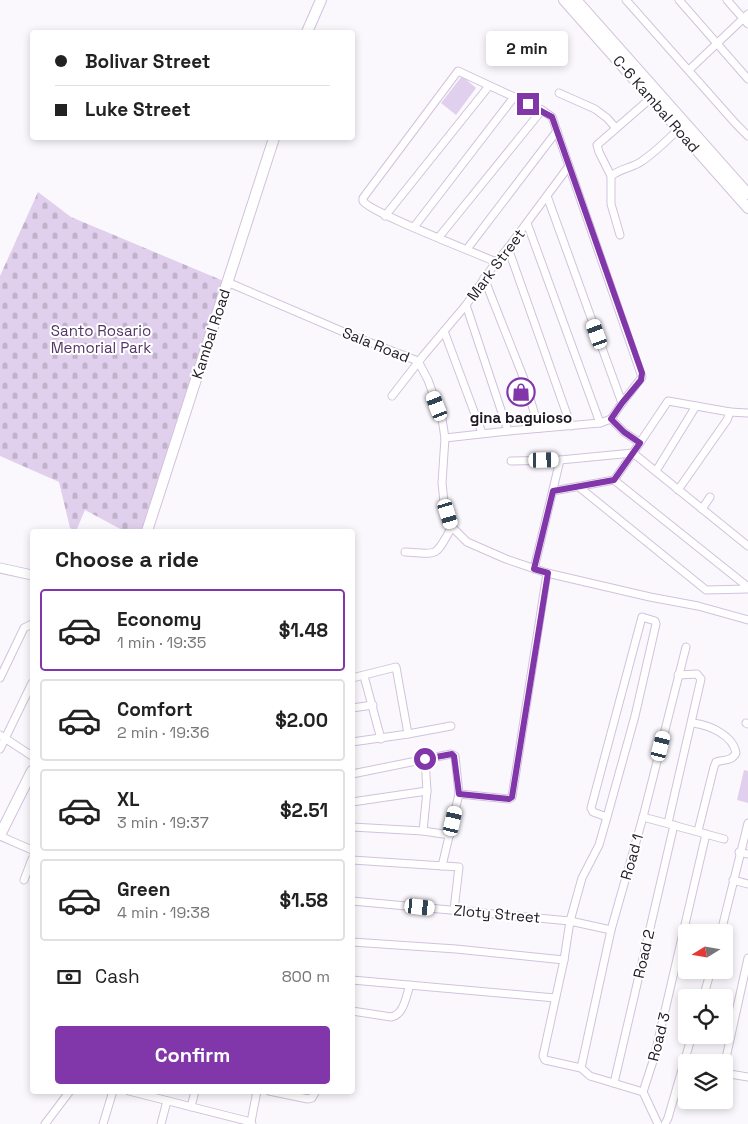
<!DOCTYPE html>
<html lang="en">
<head>
<meta charset="utf-8">
<style>
	:root { --surface:#fff; --page:#f6f6f6; --text:#222; --muted:#767676; --line:#e0e0e0; --accent:#8137a9 }
	body { margin:0; font-family:"Space Grotesk",sans-serif; background:var(--page); color:var(--text); height:100vh; display:flex; flex-direction:column; font-size:19px; white-space:nowrap }
	* { box-sizing:border-box; margin:0 }
	p { font-size:16px; color:var(--muted) }
	.icon { flex:none; width:28px; height:28px; fill:none; stroke:currentColor; stroke-width:2; stroke-linecap:round; stroke-linejoin:round }
	.map { position:relative; flex:1; overflow:hidden }
	.details { position:absolute; left:30px; top:529px; width:325px; height:565px; display:flex; flex-direction:column; background:var(--surface); border-radius:5px; box-shadow:0 2px 8px #0003 }
	.details>* { flex:none }
	.banner { position:absolute; left:30px; top:30px; width:325px; height:110px; border-radius:5px; box-shadow:0 2px 8px #0003; display:grid; align-content:center; height:110px; padding:0 25px; background:var(--surface) }
	.needle { width:32px; rotate:259deg }
	.buttons { position:absolute; left:678px; top:924px; display:grid; gap:10px }
	.buttons a { display:grid; place-items:center; width:55px; height:55px; border-radius:5px; background:var(--surface); box-shadow:0 2px 8px #0003; font-size:25px }
	.end { position:absolute; width:22px; height:22px; margin:-11px; border:6px solid #8137a9; background:#fff; box-shadow:0 0 0 2px #fff }
	.from { border-radius:50% }
	.bubble { position:absolute; height:35px; border-radius:5px; background:var(--surface); box-shadow:0 2px 8px #0003; font-size:16px; font-weight:700; line-height:35px; text-align:center }
	.car { position:absolute; width:15px; height:30px; margin:-15px -8px; border-radius:6px; box-shadow:0 0 4px 1px #0007; background:linear-gradient(#fff 24%,#345 0 40%,#fff 0 76%,#345 0 86%,#fff 0) }
	.banner b { display:flex; align-items:center; gap:18px; height:48px; font-size:19px }
	.banner b+b { border-top:1px solid var(--line) }
	.banner i { width:12px; height:12px; background:var(--text) }
	ul { padding:0; list-style:none }
	li { display:flex; align-items:center; gap:15px; height:82px; margin:0 10px 8px; padding:0 15px; border:2px solid var(--line); border-radius:5px }
	li div { flex:1 }
	li b { display:block; font-size:19px }
	li em { font-style:normal; font-weight:700 }
	li.selected { border-color:var(--accent) }
	li>.icon { width:45px; height:45px; stroke-width:1.5 }
	h2 { padding:0 25px; font-size:22px; line-height:60px }
	.pay { display:flex; align-items:center; gap:12px; height:55px; padding:0 25px; font-size:19px }
	.pay p { margin-inline-start:auto }
	.primary-button { display:flex; gap:10px; margin-top:auto; padding:10px 25px }
	.primary-button a { flex:1; height:58px; border-radius:5px; background:var(--accent); color:#fff; font-size:20px; font-weight:700; line-height:58px; text-align:center }
	.map>svg:first-child { display:block }
	.cemetery { fill:url(#cemetery-stones) }
	.pitch { fill:#e1d0ed }
	.lines { fill:none; stroke-linecap:round; stroke-linejoin:round }
	.minor-casing { stroke:#d2c2dd; stroke-width:9 }
	.tertiary-casing { stroke:#d2c2dd; stroke-width:11 }
	.secondary-casing { stroke:#d2c2dd; stroke-width:12 }
	.minor { stroke:#fff; stroke-width:7 }
	.tertiary { stroke:#fff; stroke-width:9 }
	.secondary { stroke:#fff; stroke-width:10 }
	.route { stroke:#8137a9; stroke-width:6 }
	.labels { text-anchor:middle; stroke-width:4; stroke-linejoin:round; paint-order:stroke }
	.street-label { font-size:15px; fill:#1f1923; stroke:#fff }
	.park-label { font-size:15px; fill:#533665; stroke:#fff }
	.poi-label { font-size:15px; font-weight:bold; fill:#1f1923; stroke:#fff }
</style>
</head>
<body>
<div class="map">
<svg width="748" height="1124" viewBox="0 0 748 1124">
	<defs>
		<pattern id="cemetery-stones" width="16" height="16" patternUnits="userSpaceOnUse" patternTransform="scale(1.25)"><rect width="16" height="16" fill="#e1d0ed"/><path d="M2 7V4a2 2 0 0 1 4 0v3zM10 15v-3a2 2 0 0 1 4 0v3z" fill="#c1b2cb"/></pattern>
	</defs>
	<rect width="100%" height="100%" fill="#fbf8fd"/>
	<!-- cemetery -->
	<path class="cemetery" d="M38,192L71,217L226,282L147,531H124L85,510L76,531L70,528L59,482L0,456V276Z"/>
	<!-- pitch -->
	<g class="pitch">
		<path d="M462,76L476,88L456,115L441,103Z"/>
		<path d="M744,770L748,771V803L737,800Z"/>
	</g>
	<g class="lines">
		<!-- minor casing -->
		<g class="minor-casing">
			<g id="minor">
				<path d="M626,0L736,124L748,136"/>
				<path d="M679,0L748,79"/>
				<path d="M727,0L748,24"/>
				<path d="M689,70L748,14"/>
				<path d="M559,93L595,109L607,118L616,128"/>
				<path d="M611,176L599,152L597,145L651,98"/>
				<path d="M547,196L622,403"/>
				<path d="M385,216L489,86"/>
				<path d="M527,223L600,423"/>
				<path d="M414,227L514,97"/>
				<path d="M620,235L611,204V176C621,168 633,168 642,161C657,151 668,139 681,127"/>
				<path d="M439,237L542,110"/>
				<path d="M508,248L571,426"/>
				<path d="M467,249L557,131"/>
				<path d="M484,278L524,379L539,428"/>
				<path d="M227,282L353,336L418,361L428,380L442,419L445,438L442,483L444,502L452,527L467,542L506,559L547,573L512,797L509,799L459,794"/>
				<path d="M466,305L508,431"/>
				<path d="M444,331L482,433"/>
				<path d="M392,396L423,356L466,305L496,262L508,248L569,166"/>
				<path d="M730,412L747,413"/>
				<path d="M611,419L624,432L640,443"/>
				<path d="M445,438L508,431L600,423L611,419L622,403L642,377L552,117L542,110L458,71L363,198V201C369,212 476,253 496,262"/>
				<path d="M511,461L560,460L633,453L668,401L730,412L727,420L678,490"/>
				<path d="M656,471L696,406"/>
				<path d="M614,480L748,587"/>
				<path d="M579,487L706,590L748,589"/>
				<path d="M553,491L614,480L633,453L748,546"/>
				<path d="M702,509L710,497"/>
				<path d="M405,552C440,554 434,558 452,527"/>
				<path d="M534,569L560,460"/>
				<path d="M547,573L650,597L698,606L748,620"/>
				<path d="M364,676L381,739"/>
				<path d="M0,678L24,628L32,624"/>
				<path d="M352,678L396,667L408,734L352,742"/>
				<path d="M352,708L373,705"/>
				<path d="M693,723C709,725 733,735 736,753C731,762 724,759 716,762L714,767L698,831"/>
				<path d="M746,723L748,724"/>
				<path d="M408,734L451,726"/>
				<path d="M0,735L32,756"/>
				<path d="M0,749L32,683"/>
				<path d="M352,774L451,754L455,756L459,794L442,866"/>
				<path d="M352,802L427,791"/>
				<path d="M607,817L593,812L591,808L642,617L655,621L656,624L635,716L607,817L599,845L582,878L570,921L564,960L543,1056L545,1060L581,1068L590,1076L643,1092L658,1124"/>
				<path d="M643,817L724,839"/>
				<path d="M668,823L701,679L697,674L678,675"/>
				<path d="M352,827L423,831L450,835"/>
				<path d="M423,831L427,791L425,759"/>
				<path d="M0,836L32,850"/>
				<path d="M739,852L748,854"/>
				<path d="M352,860L459,867L454,910"/>
				<path d="M24,880L32,859"/>
				<path d="M733,880L748,884"/>
				<path d="M352,901L570,921L611,930"/>
				<path d="M721,932L748,823"/>
				<path d="M352,942L456,949L564,960"/>
				<path d="M352,980L555,998"/>
				<path d="M703,998L711,970"/>
				<path d="M352,1011L391,1017C404,1015 406,996 410,985"/>
				<path d="M724,1067L748,958"/>
				<path d="M581,1068L611,930L643,817L686,647"/>
				<path d="M724,1073L748,1077"/>
				<path d="M614,1083L674,825"/>
				<path d="M129,1091L251,1122L252,1124"/>
				<path d="M269,1091L308,1099L312,1098L316,1091"/>
				<path d="M643,1092L654,1058L706,834"/>
				<path d="M191,1107L195,1091"/>
				<path d="M251,1122L257,1091"/>
				<path d="M45,1124L70,1091"/>
				<path d="M103,1124L113,1091"/>
				<path d="M161,1124L167,1101"/>
				<path d="M665,1124L668,1118L692,1035"/>
			</g>
		</g>
		<!-- tertiary casing -->
		<g class="tertiary-casing">
			<path id="tertiary" d="M0,568L32,575"/>
		</g>
		<!-- secondary casing -->
		<g class="secondary-casing">
			<g id="secondary">
				<path d="M564,0L748,208"/>
				<path d="M576,0L748,194"/>
				<path d="M307,32L321,0"/>
				<path d="M147,531L274,138"/>
				<path d="M0,835L32,771"/>
			</g>
		</g>
		<!-- minor -->
		<use href="#minor" class="minor"/>
		<!-- tertiary -->
		<use href="#tertiary" class="tertiary"/>
		<!-- secondary -->
		<use href="#secondary" class="secondary"/>
	</g>
	<g class="lines">
		<!-- route -->
		<path class="route" d="M425,759L452,754L454,756L459,794L509,799L512,797L548,573L534,569L553,491L614,480L640,443L624,432L611,419L622,403L641,380L642,373L552,117L528,104"/>
	</g>
	<!-- icons -->
	<defs>
		<g id="shop-ring" transform="scale(1.4375)"><circle r="9.5" fill="#fff" stroke="#8137a9" stroke-width="1.5"/><path d="M-5-2.5h2.3a2.7 3.5 0 0 1 5.4 0H5L5.5 6h-11ZM-1.5-2.5h3a1.5 2.3 0 0 0-3 0Z" fill="#8137a9"/></g>
	</defs>
	<g fill-rule="evenodd">
		<use href="#shop-ring" x="521" y="392"/>
	</g>
	<g class="labels">
		<!-- street labels -->
		<g class="street-label">
			<text transform="translate(656 104) rotate(49)" y="5">C-6 Kambal Road</text>
			<text transform="translate(496 265) rotate(-53)" y="5">Mark Street</text>
			<text transform="translate(211 334) rotate(-72)" y="5">Kambal Road</text>
			<text transform="translate(376 345) rotate(22)" y="5">Sala Road</text>
			<text transform="translate(632 857) rotate(-74)" y="5">Road 1</text>
			<text transform="translate(497 914) rotate(5)" y="5">Zloty Street</text>
			<text transform="translate(644 954) rotate(-77)" y="5">Road 2</text>
			<text transform="translate(659 1037) rotate(-76)" y="5">Road 3</text>
		</g>
		<!-- park labels -->
		<g class="park-label">
			<text x="101" y="336">Santo Rosario<tspan x="101" dy="17">Memorial Park</tspan></text>
		</g>
		<!-- poi labels -->
		<g class="poi-label">
			<text x="521" y="423">gina baguioso</text>
		</g>
	</g>
</svg>
<div class="buttons">
<a><svg class="needle" viewBox="-14 -14 28 28"><path d="M0-13l5 13h-10z" fill="#e53935"/><path d="M0 13l5-13h-10z" fill="#767676"/></svg></a>
<a><svg class="icon" aria-label="locate" viewBox="0 0 24 24"><circle cx="12" cy="12" r="6"/><path d="M12 2v4M12 18v4M2 12h4M18 12h4"/></svg></a>
<a><svg class="icon" aria-label="layers" viewBox="0 0 24 24"><path d="M12 4l9 5-9 5-9-5zM3 14l9 5 9-5"/></svg></a>
</div>
<i class="end from" style="left:425px;top:759px"></i>
<i class="end" style="left:528px;top:104px"></i>
<div class="bubble" style="left:486px;top:31px;width:82px">2 min</div>
<i class="car" style="left:597px;top:334px;rotate:340deg"></i>
<i class="car" style="left:437px;top:406px;rotate:339deg"></i>
<i class="car" style="left:544px;top:460px;rotate:89deg"></i>
<i class="car" style="left:448px;top:514px;rotate:163deg"></i>
<i class="car" style="left:661px;top:746px;rotate:14deg"></i>
<i class="car" style="left:453px;top:821px;rotate:13deg"></i>
<i class="car" style="left:420px;top:907px;rotate:96deg"></i>
<div class="banner">
<b><i class="from"></i>Bolivar Street</b>
<b><i></i>Luke Street</b>
</div>
<section class="details">
<h2>Choose a ride</h2>
<ul>
<li class="selected"><svg class="icon" aria-label="car" viewBox="0 0 24 24"><path d="M5 17H2v-5l4-1 3-4h7l3 4 3 1v5h-3M9 17h6M6 11h13"/><circle cx="7" cy="17" r="2"/><circle cx="17" cy="17" r="2"/></svg><div><b>Economy</b><p>1 min · 19:35</p></div><em>$1.48</em></li>
<li><svg class="icon" aria-label="car" viewBox="0 0 24 24"><path d="M5 17H2v-5l4-1 3-4h7l3 4 3 1v5h-3M9 17h6M6 11h13"/><circle cx="7" cy="17" r="2"/><circle cx="17" cy="17" r="2"/></svg><div><b>Comfort</b><p>2 min · 19:36</p></div><em>$2.00</em></li>
<li><svg class="icon" aria-label="car" viewBox="0 0 24 24"><path d="M5 17H2v-5l4-1 3-4h7l3 4 3 1v5h-3M9 17h6M6 11h13"/><circle cx="7" cy="17" r="2"/><circle cx="17" cy="17" r="2"/></svg><div><b>XL</b><p>3 min · 19:37</p></div><em>$2.51</em></li>
<li><svg class="icon" aria-label="car" viewBox="0 0 24 24"><path d="M5 17H2v-5l4-1 3-4h7l3 4 3 1v5h-3M9 17h6M6 11h13"/><circle cx="7" cy="17" r="2"/><circle cx="17" cy="17" r="2"/></svg><div><b>Green</b><p>4 min · 19:38</p></div><em>$1.58</em></li>
</ul>
<div class="pay"><svg class="icon" aria-label="cash" viewBox="0 0 24 24"><path d="M3 7h18v10H3z"/><circle cx="12" cy="12" r="2"/></svg>Cash<p>800 m</p></div>
<div class="primary-button"><a>Confirm</a></div>
</section>
</div>
</body>
</html>
